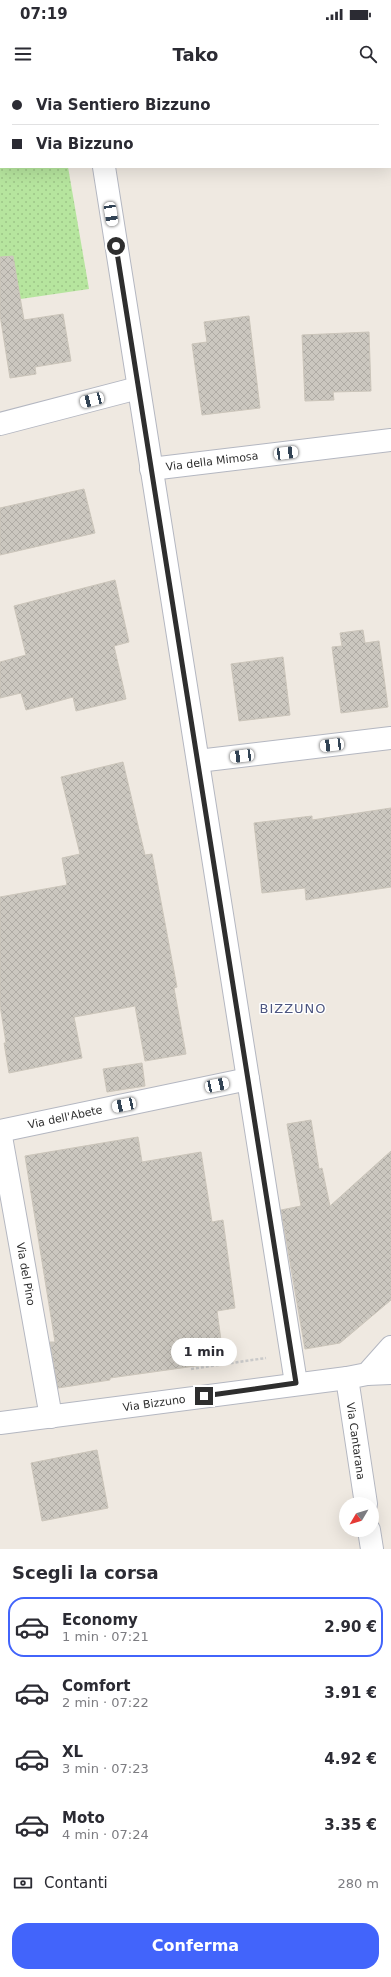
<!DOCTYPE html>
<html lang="it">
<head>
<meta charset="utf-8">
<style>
	:root { --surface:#fff; --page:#f7f7f7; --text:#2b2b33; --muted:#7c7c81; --line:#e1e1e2; --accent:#4264fb }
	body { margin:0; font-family:"DejaVu Sans",sans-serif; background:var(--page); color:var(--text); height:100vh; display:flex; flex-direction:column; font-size:15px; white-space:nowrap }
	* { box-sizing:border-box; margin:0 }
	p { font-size:13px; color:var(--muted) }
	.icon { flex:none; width:22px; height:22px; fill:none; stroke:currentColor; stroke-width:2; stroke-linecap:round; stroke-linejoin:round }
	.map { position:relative; height:1469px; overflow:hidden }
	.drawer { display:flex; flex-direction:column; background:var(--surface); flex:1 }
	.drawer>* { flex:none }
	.banner { position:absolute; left:0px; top:0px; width:391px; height:88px; box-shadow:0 4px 16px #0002; display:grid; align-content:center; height:88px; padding:0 12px; background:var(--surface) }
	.needle { width:26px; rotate:232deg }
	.controls { position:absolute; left:339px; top:1417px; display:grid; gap:8px }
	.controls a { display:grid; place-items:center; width:40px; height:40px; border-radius:50%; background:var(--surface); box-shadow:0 4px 16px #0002; font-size:20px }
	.end { position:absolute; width:18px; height:18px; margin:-9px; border:5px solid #2e2e2e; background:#fff; box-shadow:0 0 0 2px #fff }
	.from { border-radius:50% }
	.bubble { position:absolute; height:28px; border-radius:14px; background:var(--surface); box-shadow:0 4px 16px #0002; font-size:13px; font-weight:600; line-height:28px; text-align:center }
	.car { position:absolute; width:12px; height:24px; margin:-12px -6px; border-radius:5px; box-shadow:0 0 3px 1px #0007; background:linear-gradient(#fff 24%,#345 0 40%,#fff 0 76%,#345 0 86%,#fff 0) }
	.banner b { display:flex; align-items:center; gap:14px; height:38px; font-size:15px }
	.banner b+b { border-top:1px solid var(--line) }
	.banner i { width:10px; height:10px; background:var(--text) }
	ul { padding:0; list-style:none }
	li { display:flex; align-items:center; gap:12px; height:60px; margin:0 8px 6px; padding:0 4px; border:2px solid transparent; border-radius:16px }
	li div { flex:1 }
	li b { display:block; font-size:15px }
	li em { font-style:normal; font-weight:600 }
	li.active { border-color:var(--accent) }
	li>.icon { width:36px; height:36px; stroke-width:1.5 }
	h2 { padding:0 12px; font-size:18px; line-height:48px }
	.pay { display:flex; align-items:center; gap:10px; height:44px; padding:0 12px; font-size:15px }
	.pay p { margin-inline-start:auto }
	.cta { display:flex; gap:8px; margin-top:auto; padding:8px 12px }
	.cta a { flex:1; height:46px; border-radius:16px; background:var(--accent); color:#fff; font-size:16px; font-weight:600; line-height:46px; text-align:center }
	.status { display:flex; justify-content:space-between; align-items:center; height:28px; padding:0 20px; background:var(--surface); direction:ltr }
	.status svg { height:11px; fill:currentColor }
	header { display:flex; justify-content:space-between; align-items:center; height:52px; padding:0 12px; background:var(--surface); font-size:18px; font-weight:600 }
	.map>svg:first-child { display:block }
	.grass { fill:url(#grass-dots) }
	.building { fill:url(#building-cross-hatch); stroke:#cbc5ba }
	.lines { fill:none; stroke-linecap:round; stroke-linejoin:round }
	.street-casing { stroke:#b4b7c1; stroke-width:24 }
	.secondary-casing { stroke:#b4b7c1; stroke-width:24 }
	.path { stroke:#c9c9c9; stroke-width:2.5; stroke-dasharray:3 2; stroke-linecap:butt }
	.street { stroke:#fff; stroke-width:22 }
	.secondary { stroke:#fff; stroke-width:22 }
	.route { stroke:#2e2e2e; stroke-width:5 }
	.labels { text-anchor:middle; stroke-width:3; stroke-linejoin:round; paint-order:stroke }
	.street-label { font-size:11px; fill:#2e2e2e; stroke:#fff }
	.quarter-label { font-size:13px; letter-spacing:1px; fill:#4d5680; stroke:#fff }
</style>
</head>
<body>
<div class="status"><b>07:19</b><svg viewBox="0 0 49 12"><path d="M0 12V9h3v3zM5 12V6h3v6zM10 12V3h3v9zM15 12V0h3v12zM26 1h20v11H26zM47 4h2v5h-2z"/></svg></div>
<header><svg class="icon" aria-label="menu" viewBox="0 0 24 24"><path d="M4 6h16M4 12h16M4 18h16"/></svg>Tako<svg class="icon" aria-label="search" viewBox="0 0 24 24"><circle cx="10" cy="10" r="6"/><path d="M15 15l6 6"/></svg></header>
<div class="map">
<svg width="391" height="1469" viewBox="0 0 391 1469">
	<defs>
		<pattern id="grass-dots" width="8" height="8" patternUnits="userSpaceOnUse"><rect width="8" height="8" fill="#b6e59e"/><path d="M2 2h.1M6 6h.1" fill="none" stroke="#9dc588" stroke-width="1.8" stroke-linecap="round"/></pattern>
		<pattern id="building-cross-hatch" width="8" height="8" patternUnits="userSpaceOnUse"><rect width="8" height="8" fill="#cbc7bf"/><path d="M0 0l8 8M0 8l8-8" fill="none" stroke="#afaba4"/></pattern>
	</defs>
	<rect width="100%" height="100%" fill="#efe9e1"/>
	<!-- grass -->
	<path class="grass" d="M0,0H54L1,1V87H68L89,209L0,222Z"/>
	<!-- building -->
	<g class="building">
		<path d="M13,176L24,240L63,234L71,281L35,287L36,294L10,298L0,235V177Z"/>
		<path d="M249,236L260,328L202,335L192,264L207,262L204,242Z"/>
		<path d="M369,252L371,311L333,312L334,320L305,321L302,255Z"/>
		<path d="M84,409L95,453L0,475V428Z"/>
		<path d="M115,500L129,562L114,566L126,619L76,631L73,617L26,630L21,613L0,618V582L26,575L14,526Z"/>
		<path d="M363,550L365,563L379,561L388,627L341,633L332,567L342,566L340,553Z"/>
		<path d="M283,577L290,635L239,641L231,584Z"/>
		<path d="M123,682L145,775L152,774L177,907L174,908L186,974L145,981L135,926L74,937L82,978L9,993L4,963H6L0,925V817L67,805L62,778L80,774L61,697Z"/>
		<path d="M391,728V807L306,820L305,808L262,813L254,743L312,736V740Z"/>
		<path d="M142,983L145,1006L107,1012L103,989Z"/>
		<path d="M311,1040L319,1089L322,1088L330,1126L391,1071V1220L340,1263L305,1269L281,1130L301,1126L287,1044Z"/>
		<path d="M138,1057L142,1082L201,1072L212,1142L223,1140L235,1228L217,1231L224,1282L110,1298V1300L58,1308L50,1262H55L25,1076Z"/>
		<path d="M97,1370L108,1428L42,1441L31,1383Z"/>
	</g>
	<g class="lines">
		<!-- street casing -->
		<g class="street-casing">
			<g id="street">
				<path d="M90,0V1"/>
				<path d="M104,87L296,1303"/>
				<path d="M0,344L138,308"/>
				<path d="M151,389L391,360"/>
				<path d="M198,681L391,658"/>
				<path d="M0,1051L51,1337"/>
				<path d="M0,1051L248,999"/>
				<path d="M367,1294L391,1293"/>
				<path d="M0,1343L347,1298"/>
			</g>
		</g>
		<!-- secondary casing -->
		<g class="secondary-casing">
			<g id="secondary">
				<path d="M366,1424L347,1298L367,1294L391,1267"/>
				<path d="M369,1450L372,1469"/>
			</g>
		</g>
		<!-- path -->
		<path class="path" d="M191,1289L266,1278"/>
		<!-- street -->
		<use href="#street" class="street"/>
		<!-- secondary -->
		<use href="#secondary" class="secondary"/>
	</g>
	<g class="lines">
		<!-- route -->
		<path class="route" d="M116,166L296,1303L204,1316"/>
	</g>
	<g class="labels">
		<!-- street labels -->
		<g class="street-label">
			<text transform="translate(212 381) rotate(-7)" y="4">Via della Mimosa</text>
			<text transform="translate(65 1037) rotate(-12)" y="4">Via dell'Abete</text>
			<text transform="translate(26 1194) rotate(80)" y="4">Via del Pino</text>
			<text transform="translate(154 1323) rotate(-8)" y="4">Via Bizzuno</text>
			<text transform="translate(356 1361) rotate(82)" y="4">Via Cantarana</text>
		</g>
		<!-- quarter labels -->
		<g class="quarter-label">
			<text x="293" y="933">BIZZUNO</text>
		</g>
	</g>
</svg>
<div class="controls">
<a><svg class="needle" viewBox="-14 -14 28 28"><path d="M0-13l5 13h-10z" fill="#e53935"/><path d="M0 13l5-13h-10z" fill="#7c7c81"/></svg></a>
</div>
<i class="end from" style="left:116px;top:166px"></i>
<i class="end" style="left:204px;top:1316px"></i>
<div class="bubble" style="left:171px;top:1258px;width:66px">1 min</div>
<i class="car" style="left:111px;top:134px;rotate:171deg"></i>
<i class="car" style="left:92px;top:320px;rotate:255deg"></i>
<i class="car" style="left:286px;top:373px;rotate:83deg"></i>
<i class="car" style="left:332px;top:665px;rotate:263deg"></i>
<i class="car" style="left:242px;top:676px;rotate:263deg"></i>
<i class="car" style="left:217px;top:1005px;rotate:78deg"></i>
<i class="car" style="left:124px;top:1025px;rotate:258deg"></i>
<div class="banner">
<b><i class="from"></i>Via Sentiero Bizzuno</b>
<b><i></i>Via Bizzuno</b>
</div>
</div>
<section class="drawer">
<h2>Scegli la corsa</h2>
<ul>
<li class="active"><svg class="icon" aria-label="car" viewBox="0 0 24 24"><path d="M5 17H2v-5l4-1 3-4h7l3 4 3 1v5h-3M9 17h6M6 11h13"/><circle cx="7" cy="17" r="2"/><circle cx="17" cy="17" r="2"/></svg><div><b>Economy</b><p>1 min · 07:21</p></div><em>2.90 €</em></li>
<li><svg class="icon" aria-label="car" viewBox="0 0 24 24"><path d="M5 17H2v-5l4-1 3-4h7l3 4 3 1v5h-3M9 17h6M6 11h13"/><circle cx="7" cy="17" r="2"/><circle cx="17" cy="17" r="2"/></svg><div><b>Comfort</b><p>2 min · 07:22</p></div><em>3.91 €</em></li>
<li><svg class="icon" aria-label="car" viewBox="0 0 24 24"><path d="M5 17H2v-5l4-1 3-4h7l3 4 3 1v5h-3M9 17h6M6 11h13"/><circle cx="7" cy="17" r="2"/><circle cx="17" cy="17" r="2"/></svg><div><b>XL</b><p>3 min · 07:23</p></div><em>4.92 €</em></li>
<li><svg class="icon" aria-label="car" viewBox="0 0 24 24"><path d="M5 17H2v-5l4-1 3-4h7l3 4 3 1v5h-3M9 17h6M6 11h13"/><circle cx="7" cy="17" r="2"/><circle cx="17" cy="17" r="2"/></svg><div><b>Moto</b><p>4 min · 07:24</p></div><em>3.35 €</em></li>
</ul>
<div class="pay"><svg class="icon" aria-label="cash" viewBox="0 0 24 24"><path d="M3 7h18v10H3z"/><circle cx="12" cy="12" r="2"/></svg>Contanti<p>280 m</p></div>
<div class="cta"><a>Conferma</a></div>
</section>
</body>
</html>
